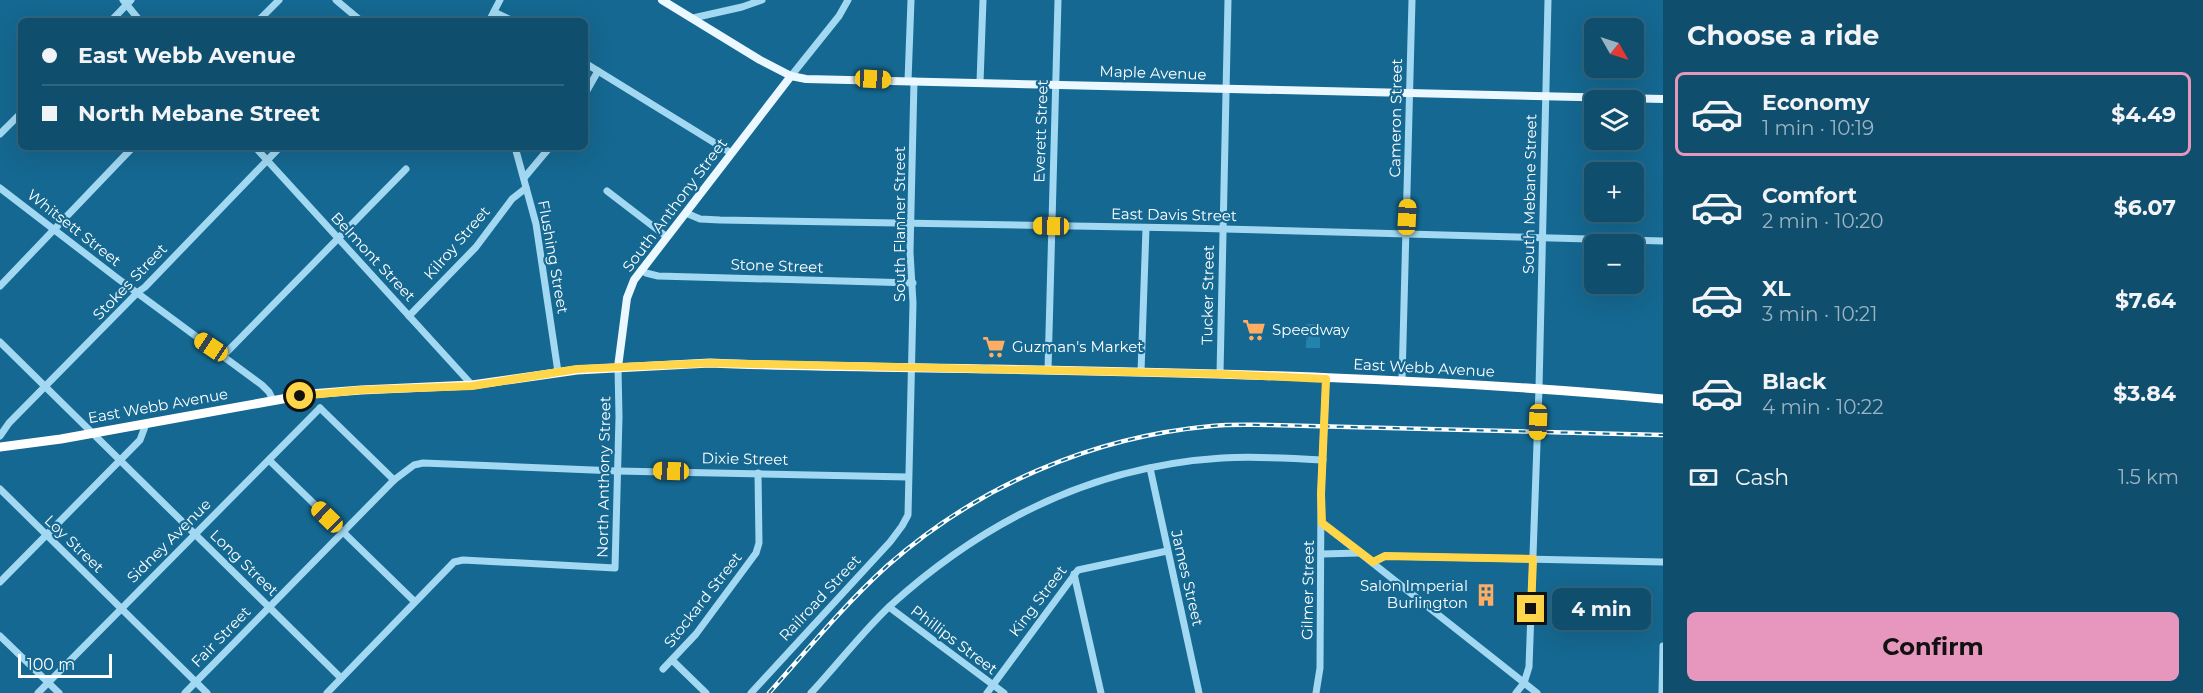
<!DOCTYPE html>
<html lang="en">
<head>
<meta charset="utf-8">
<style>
	:root { --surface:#104e6d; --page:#195572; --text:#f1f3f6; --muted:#9cb4c2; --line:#306580; --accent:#e797bd }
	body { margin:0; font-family:Montserrat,sans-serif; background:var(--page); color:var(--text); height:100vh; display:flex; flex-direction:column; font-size:22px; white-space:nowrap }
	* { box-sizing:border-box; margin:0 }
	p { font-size:20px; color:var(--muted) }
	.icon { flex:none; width:33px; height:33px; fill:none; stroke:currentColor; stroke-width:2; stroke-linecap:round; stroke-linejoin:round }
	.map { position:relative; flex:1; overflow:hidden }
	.panel { display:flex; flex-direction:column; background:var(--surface); width:540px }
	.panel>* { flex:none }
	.hud { position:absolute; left:18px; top:18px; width:570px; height:132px; border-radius:9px; box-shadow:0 6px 24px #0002,0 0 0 2px var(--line); display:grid; align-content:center; height:132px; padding:0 24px; background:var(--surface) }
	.needle { width:39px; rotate:129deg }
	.fabs { position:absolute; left:1584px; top:18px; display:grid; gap:12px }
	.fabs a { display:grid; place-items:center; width:60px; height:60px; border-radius:9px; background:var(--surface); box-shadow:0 6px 24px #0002,0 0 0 2px var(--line); font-size:30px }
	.scale { position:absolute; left:18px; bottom:15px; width:94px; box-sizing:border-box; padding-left:6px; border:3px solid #fff; border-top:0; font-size:16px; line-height:21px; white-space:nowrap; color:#fff; -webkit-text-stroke:4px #156891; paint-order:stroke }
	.end { position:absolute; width:27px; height:27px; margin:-14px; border:8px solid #ffd54a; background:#111; box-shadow:0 0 0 3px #111 }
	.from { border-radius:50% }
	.bubble { position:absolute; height:42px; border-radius:9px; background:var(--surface); box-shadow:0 6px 24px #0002,0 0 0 2px var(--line); font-size:20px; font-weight:700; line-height:42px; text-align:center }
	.car { position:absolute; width:18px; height:36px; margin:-18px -9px; border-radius:8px; box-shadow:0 0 4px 2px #0007; background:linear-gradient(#f5c518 24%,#345 0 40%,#f5c518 0 76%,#345 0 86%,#f5c518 0) }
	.hud b { display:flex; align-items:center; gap:21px; height:57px; font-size:22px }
	.hud b+b { border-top:2px solid var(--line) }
	.hud i { width:15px; height:15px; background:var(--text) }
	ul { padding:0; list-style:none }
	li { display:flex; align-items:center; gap:18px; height:84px; margin:0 12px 9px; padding:0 12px; border:3px solid transparent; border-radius:9px }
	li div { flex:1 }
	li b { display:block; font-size:22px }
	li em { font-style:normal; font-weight:700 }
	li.on { border-color:var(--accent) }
	li>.icon { width:54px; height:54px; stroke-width:1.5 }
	h2 { padding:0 24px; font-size:27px; line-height:72px }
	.pay { display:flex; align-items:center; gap:15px; height:66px; padding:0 24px; font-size:22px }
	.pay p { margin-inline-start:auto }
	.button { display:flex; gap:12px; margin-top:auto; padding:12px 24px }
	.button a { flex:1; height:69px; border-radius:9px; background:var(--accent); color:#111; font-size:24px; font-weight:700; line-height:69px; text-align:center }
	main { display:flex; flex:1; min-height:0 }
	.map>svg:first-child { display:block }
	.park { fill:url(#park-tufts) }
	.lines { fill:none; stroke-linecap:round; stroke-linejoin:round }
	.minor { stroke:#a2d8f1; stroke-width:7 }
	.major { stroke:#ecf8ff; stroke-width:8 }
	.highway { stroke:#fff; stroke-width:9 }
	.rail-casing { stroke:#fff; stroke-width:4.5 }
	.rail { stroke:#156891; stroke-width:2; stroke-dasharray:7; stroke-linecap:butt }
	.route { stroke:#ffd54a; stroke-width:8 }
	.labels { text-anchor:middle; stroke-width:4.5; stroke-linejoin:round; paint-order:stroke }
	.street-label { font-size:15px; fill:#fff; stroke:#156891 }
	.poi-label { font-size:15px; fill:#fff; stroke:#156891; text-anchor:start }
</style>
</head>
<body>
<main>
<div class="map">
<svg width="1663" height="693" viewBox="0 0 1663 693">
	<defs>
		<pattern id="park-tufts" width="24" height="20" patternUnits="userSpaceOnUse" patternTransform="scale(1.5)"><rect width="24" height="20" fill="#2482ae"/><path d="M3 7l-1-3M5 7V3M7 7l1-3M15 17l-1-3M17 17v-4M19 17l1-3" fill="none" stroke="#366a82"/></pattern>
	</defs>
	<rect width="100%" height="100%" fill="#156891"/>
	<!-- park -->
	<rect class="park" x="1306" y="324" width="14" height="24"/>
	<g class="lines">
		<!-- minor -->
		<g class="minor">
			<path d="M123,0L140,21"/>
			<path d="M336,0L361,21"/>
			<path d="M494,12L513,21"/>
			<path d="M693,18L742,7L762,0"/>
			<path d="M111,21L131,0"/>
			<path d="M258,21L279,0"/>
			<path d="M489,21L500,0"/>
			<path d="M585,63L731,153"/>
			<path d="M791,76L839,16L848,0"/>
			<path d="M908,81L911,0"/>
			<path d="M980,82L983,0"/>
			<path d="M585,94L598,71"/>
			<path d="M0,134L21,113"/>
			<path d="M255,147L472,385"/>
			<path d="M515,147L536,224L558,372"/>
			<path d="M524,178L550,147"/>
			<path d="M0,188L117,278L262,385L269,392L273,400"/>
			<path d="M607,191L667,237"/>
			<path d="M686,213L700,219L720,220L1187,228L1663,241"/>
			<path d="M641,270L646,273L658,276L913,283"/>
			<path d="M0,286L133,147"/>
			<path d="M409,316L476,247L512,199L526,188"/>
			<path d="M0,342L341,678"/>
			<path d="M223,356L406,169"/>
			<path d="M1048,370L1058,0"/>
			<path d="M1141,372L1146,228"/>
			<path d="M1220,374L1228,0"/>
			<path d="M1402,380L1412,0"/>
			<path d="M320,408L394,480"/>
			<path d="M0,436L9,423L138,292L145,287L280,147"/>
			<path d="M269,460L414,601"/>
			<path d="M1150,468L1199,693"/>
			<path d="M0,489L207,693"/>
			<path d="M1322,523L1537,693"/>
			<path d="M1322,554L1359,553"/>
			<path d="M1373,562L1385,556L1663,562"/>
			<path d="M1074,574L1101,693"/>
			<path d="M0,582L140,440L146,424"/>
			<path d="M889,607L1004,693"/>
			<path d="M0,636L59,693"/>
			<path d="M672,660L706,693"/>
			<path d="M663,669L696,634L756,553L759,543L758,473"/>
			<path d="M38,693L320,408"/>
			<path d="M185,693L394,480L414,465L423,463L617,471L908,477"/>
			<path d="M327,693L454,562L463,560L615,568L619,417L618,367"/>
			<path d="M751,693L890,542L902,526L908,515L913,303L910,252L914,81"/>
			<path d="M811,693C837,665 864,630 891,605C986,519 1094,466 1222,458C1256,456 1289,458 1323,460"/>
			<path d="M987,693L1078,570L1167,551"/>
			<path d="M1316,693L1320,668L1321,494L1326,379"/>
			<path d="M1516,693L1524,683L1529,667L1539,388L1548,0"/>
			<path d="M1662,693L1663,646"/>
		</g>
		<!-- major -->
		<g class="major">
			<path d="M662,0L760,60L791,76L806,79L1663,99"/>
			<path d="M618,367L627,298L634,280L791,76"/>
		</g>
		<!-- highway -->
		<path class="highway" d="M0,447L61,439L310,394L361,390L472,385L577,370L710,363C804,367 898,367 993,369C1216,373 1440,378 1663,399"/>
		<!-- rail casing -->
		<g class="rail-casing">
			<path id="rail" d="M769,693C807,650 844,605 887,566C978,486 1091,437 1212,426C1231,424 1251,425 1271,425L1663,435"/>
		</g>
		<!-- rail -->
		<use href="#rail" class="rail"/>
	</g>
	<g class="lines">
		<!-- route -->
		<path class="route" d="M300,396L360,390L472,386L577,369L710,363L1220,374L1326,379L1321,494L1322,523L1373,562L1385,556L1533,559L1531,609"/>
	</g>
	<!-- icons -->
	<defs>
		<g id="supermarket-bare" transform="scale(1.8)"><path d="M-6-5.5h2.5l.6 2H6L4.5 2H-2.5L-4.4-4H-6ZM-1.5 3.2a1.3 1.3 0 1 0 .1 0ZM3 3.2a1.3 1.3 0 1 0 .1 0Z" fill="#ffad62" stroke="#156891" stroke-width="2.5" paint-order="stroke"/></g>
		<g id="building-bare" transform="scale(1.8)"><path d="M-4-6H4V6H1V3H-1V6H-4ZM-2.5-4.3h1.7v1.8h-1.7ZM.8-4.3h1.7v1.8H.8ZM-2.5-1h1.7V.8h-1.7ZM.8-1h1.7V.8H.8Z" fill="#ffad62" stroke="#156891" stroke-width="2.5" paint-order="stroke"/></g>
	</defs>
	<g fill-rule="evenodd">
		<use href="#supermarket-bare" x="1254" y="330"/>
		<use href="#supermarket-bare" x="994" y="347"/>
		<use href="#building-bare" x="1486" y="595"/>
	</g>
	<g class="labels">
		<!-- street labels -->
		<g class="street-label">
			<text transform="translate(1153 73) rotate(2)" y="5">Maple Avenue</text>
			<text transform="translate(1396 118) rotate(-89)" y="5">Cameron Street</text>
			<text transform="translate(1041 131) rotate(-88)" y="5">Everett Street</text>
			<text transform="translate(1530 194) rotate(-89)" y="5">South Mebane Street</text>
			<text transform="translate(675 205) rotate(-53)" y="5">South Anthony Street</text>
			<text transform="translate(1174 215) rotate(1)" y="5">East Davis Street</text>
			<text transform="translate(900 224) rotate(-90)" y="5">South Flanner Street</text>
			<text transform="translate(74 228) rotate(38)" y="5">Whitsett Street</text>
			<text transform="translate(457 243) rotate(-49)" y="5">Kilroy Street</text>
			<text transform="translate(373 257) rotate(47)" y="5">Belmont Street</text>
			<text transform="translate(553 257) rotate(80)" y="5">Flushing Street</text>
			<text transform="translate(777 266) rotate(2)" y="5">Stone Street</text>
			<text transform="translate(130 282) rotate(-46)" y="5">Stokes Street</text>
			<text transform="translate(1208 295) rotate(-89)" y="5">Tucker Street</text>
			<text transform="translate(1424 368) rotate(3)" y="5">East Webb Avenue</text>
			<text transform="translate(158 406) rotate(-10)" y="5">East Webb Avenue</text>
			<text transform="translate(745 459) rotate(1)" y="5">Dixie Street</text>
			<text transform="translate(604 477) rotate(-89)" y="5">North Anthony Street</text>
			<text transform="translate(169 541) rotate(-45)" y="5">Sidney Avenue</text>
			<text transform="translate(74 544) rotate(44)" y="5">Loy Street</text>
			<text transform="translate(244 563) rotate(44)" y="5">Long Street</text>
			<text transform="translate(1187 578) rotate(77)" y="5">James Street</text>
			<text transform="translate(1308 590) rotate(-89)" y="5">Gilmer Street</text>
			<text transform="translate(820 598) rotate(-47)" y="5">Railroad Street</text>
			<text transform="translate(703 600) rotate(-52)" y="5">Stockard Street</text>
			<text transform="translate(1038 601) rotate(-53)" y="5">King Street</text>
			<text transform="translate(221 637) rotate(-46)" y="5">Fair Street</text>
			<text transform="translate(954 640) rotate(37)" y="5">Phillips Street</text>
		</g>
		<!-- poi labels -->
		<g class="poi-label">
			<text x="1272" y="335">Speedway</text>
			<text x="1012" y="352">Guzman's Market</text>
			<text x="1468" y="591" text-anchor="end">Salon Imperial<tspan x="1468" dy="17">Burlington</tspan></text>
		</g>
	</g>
</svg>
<div class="fabs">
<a><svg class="needle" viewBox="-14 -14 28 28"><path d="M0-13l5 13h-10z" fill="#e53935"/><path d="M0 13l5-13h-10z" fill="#9cb4c2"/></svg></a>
<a><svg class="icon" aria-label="layers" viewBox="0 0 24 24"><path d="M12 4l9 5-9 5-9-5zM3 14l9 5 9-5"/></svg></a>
<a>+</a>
<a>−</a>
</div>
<div class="scale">100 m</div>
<i class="end from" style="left:300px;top:396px"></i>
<i class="end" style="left:1531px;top:609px"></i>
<div class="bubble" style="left:1552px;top:588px;width:99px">4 min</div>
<i class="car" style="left:873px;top:79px;rotate:93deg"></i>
<i class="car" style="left:1407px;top:217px;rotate:3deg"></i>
<i class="car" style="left:1051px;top:226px;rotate:271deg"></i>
<i class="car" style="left:211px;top:347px;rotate:304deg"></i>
<i class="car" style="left:1538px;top:422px;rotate:182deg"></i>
<i class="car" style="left:671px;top:471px;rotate:272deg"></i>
<i class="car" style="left:327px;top:517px;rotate:314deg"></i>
<div class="hud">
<b><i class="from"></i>East Webb Avenue</b>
<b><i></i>North Mebane Street</b>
</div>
</div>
<section class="panel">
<h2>Choose a ride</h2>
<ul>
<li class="on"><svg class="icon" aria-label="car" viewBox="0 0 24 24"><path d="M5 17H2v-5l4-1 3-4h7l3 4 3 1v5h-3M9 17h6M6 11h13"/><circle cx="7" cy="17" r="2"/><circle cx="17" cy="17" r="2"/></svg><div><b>Economy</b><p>1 min · 10:19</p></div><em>$4.49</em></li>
<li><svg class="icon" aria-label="car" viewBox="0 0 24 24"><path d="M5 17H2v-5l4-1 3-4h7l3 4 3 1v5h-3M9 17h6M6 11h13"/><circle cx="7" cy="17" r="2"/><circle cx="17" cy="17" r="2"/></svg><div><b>Comfort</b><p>2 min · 10:20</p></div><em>$6.07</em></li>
<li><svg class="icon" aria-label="car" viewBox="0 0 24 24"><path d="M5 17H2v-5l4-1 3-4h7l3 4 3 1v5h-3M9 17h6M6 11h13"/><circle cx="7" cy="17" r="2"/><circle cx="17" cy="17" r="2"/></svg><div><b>XL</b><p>3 min · 10:21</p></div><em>$7.64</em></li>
<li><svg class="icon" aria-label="car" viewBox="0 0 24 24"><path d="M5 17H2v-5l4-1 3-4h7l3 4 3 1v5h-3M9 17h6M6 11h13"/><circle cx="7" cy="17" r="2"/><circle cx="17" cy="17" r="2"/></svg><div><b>Black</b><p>4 min · 10:22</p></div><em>$3.84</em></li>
</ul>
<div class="pay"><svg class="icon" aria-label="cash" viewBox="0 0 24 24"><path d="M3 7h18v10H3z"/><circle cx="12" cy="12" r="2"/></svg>Cash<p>1.5 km</p></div>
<div class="button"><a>Confirm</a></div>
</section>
</main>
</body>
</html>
